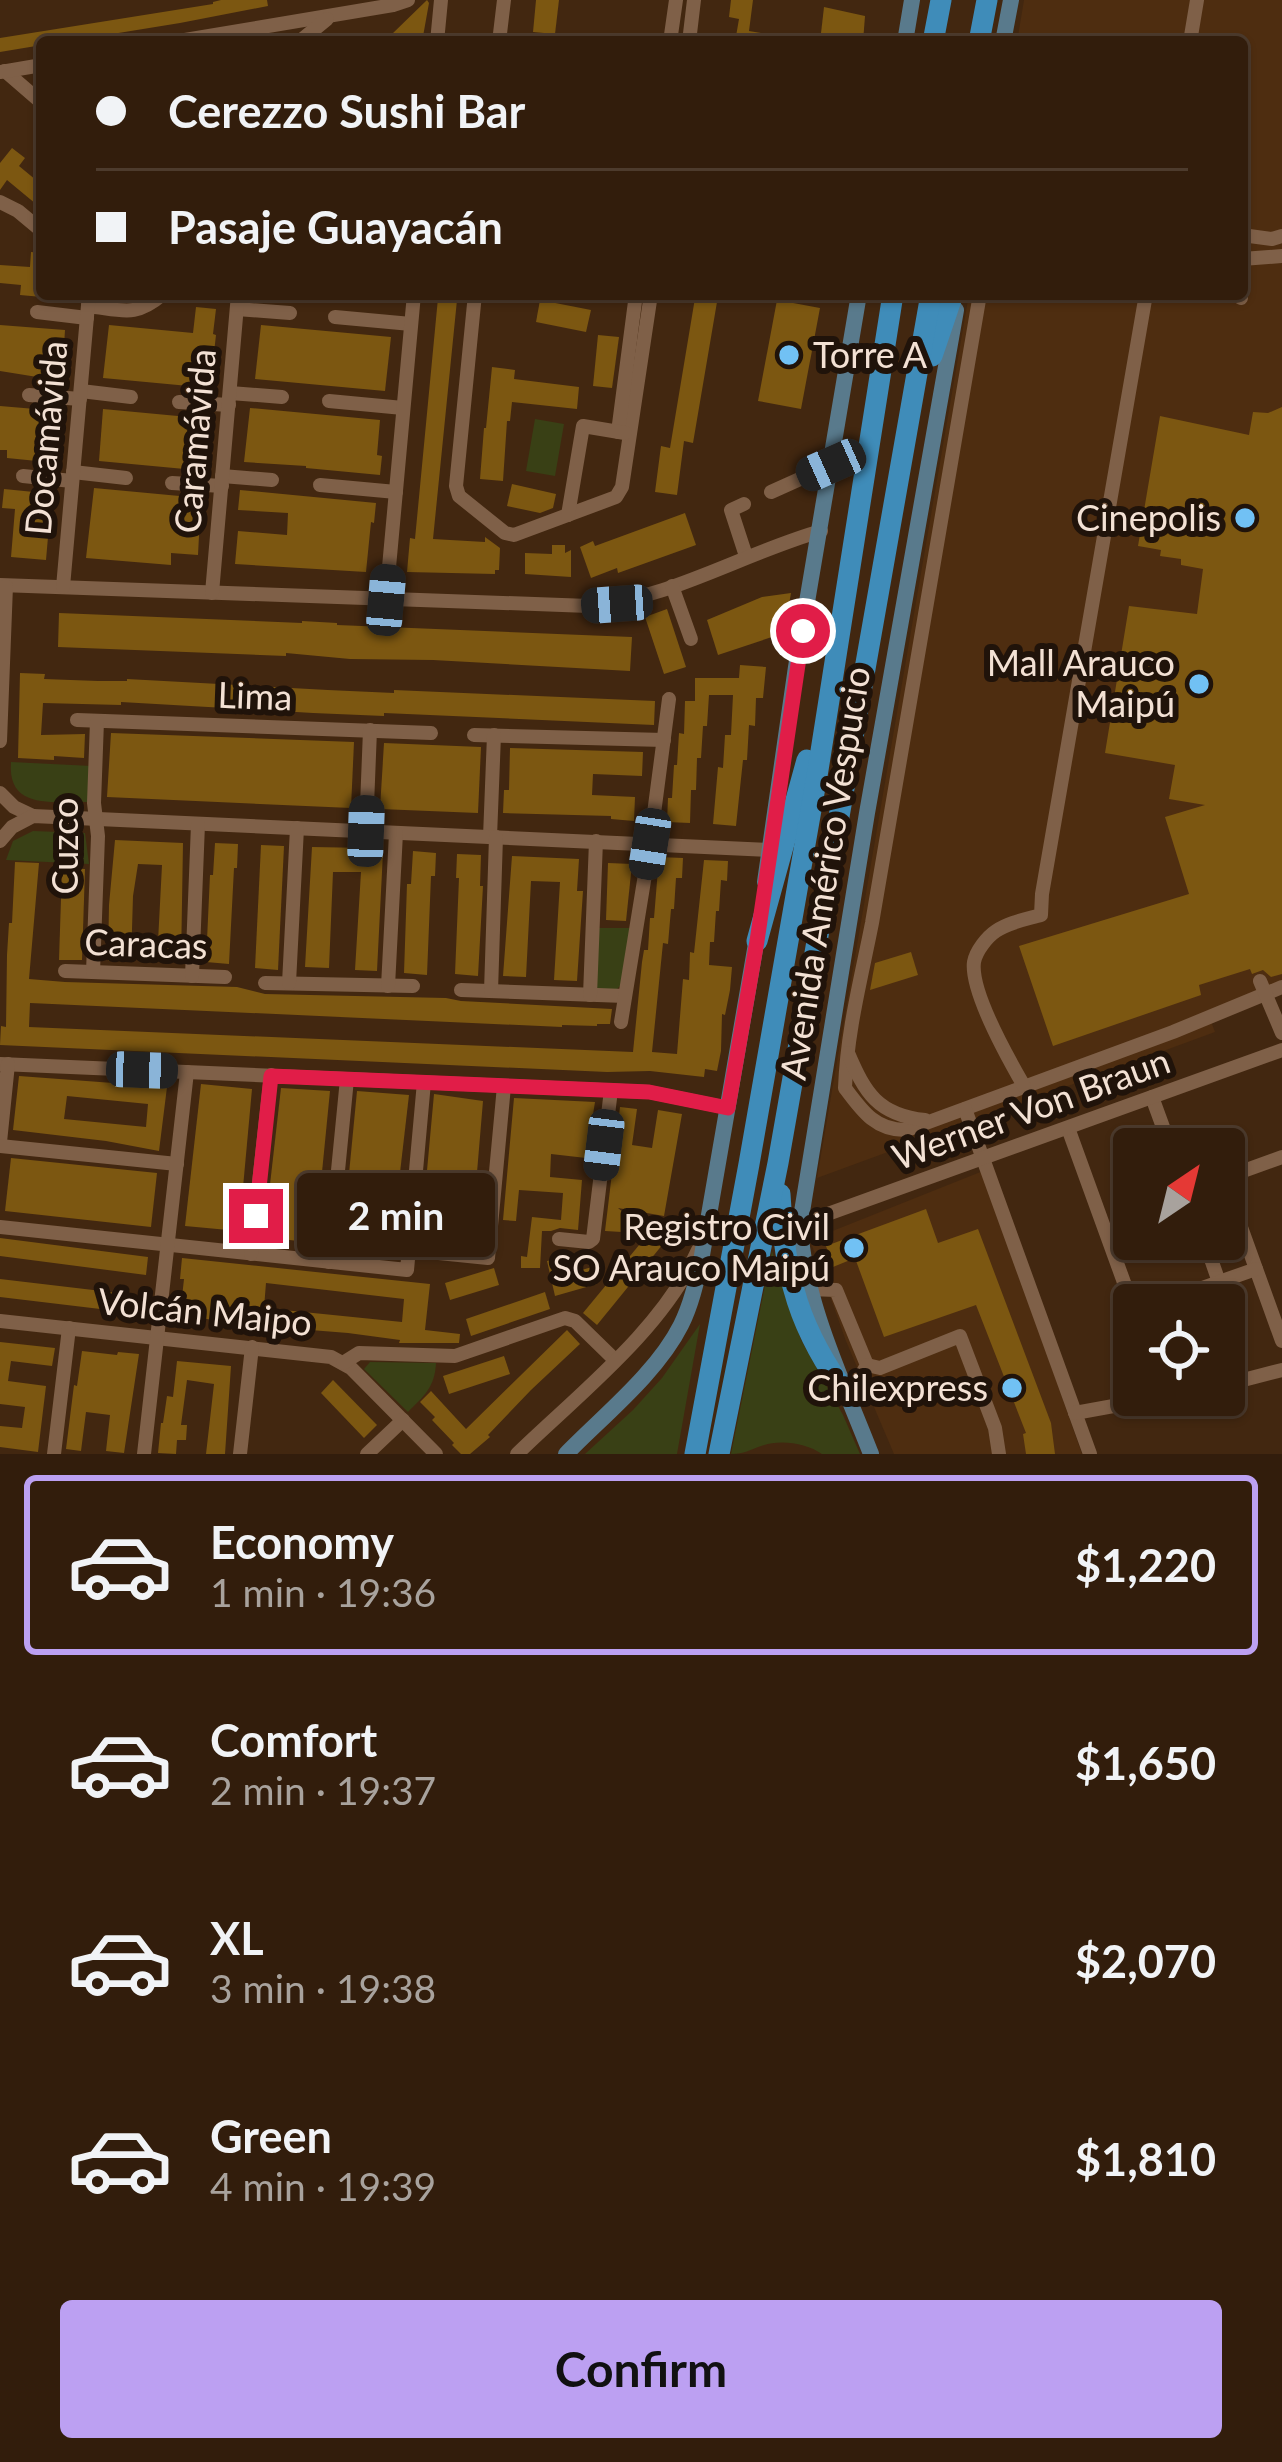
<!DOCTYPE html>
<html lang="en">
<head>
<meta charset="utf-8">
<style>
	:root { --surface:#321d0c; --page:#3d2a1a; --text:#f1f3f6; --muted:#a8a29d; --line:#4d3b2d; --accent:#bca0f2 }
	body { margin:0; font-family:Lato,sans-serif; background:var(--page); color:var(--text); height:100vh; display:flex; flex-direction:column; font-size:45px; white-space:nowrap }
	* { box-sizing:border-box; margin:0 }
	p { font-size:39px; color:var(--muted) }
	.icon { flex:none; width:66px; height:66px; fill:none; stroke:currentColor; stroke-width:2; stroke-linecap:round; stroke-linejoin:round }
	.map { position:relative; height:1454px; overflow:hidden }
	.side { display:flex; flex-direction:column; background:var(--surface); flex:1 }
	.side>* { flex:none }
	.top-card { position:absolute; left:36px; top:36px; width:1212px; height:264px; border-radius:12px; box-shadow:0 3px 9px #0004,0 0 0 3px var(--line); display:grid; align-content:center; height:264px; padding:0 60px; background:var(--surface) }
	.needle { width:78px; rotate:35deg }
	.buttons { position:absolute; left:1113px; top:1128px; display:grid; gap:24px }
	.buttons a { display:grid; place-items:center; width:132px; height:132px; border-radius:12px; background:var(--surface); box-shadow:0 3px 9px #0004,0 0 0 3px var(--line); font-size:60px }
	.end { position:absolute; width:54px; height:54px; margin:-27px; border:15px solid #e11d48; background:#fff; box-shadow:0 0 0 6px #fff }
	.from { border-radius:50% }
	.bubble { position:absolute; height:84px; border-radius:12px; background:var(--surface); box-shadow:0 3px 9px #0004,0 0 0 3px var(--line); font-size:39px; font-weight:700; line-height:84px; text-align:center }
	.car { position:absolute; width:36px; height:72px; margin:-36px -18px; border-radius:15px; box-shadow:0 0 9px 3px #0007; background:linear-gradient(#222 24%,#8ab4d8 0 40%,#222 0 76%,#8ab4d8 0 86%,#222 0) }
	.top-card b { display:flex; align-items:center; gap:42px; height:114px; font-size:45px }
	.top-card b+b { border-top:3px solid var(--line) }
	.top-card i { width:30px; height:30px; background:var(--text) }
	ul { padding:21px 0 0; list-style:none }
	li { display:flex; align-items:center; gap:36px; height:180px; margin:0 24px 18px; padding:0 36px; border:6px solid transparent; border-radius:12px }
	li div { flex:1 }
	li b { display:block; font-size:45px }
	li em { font-style:normal; font-weight:700 }
	li.selected { border-color:var(--accent) }
	li>.icon { width:108px; height:108px; stroke-width:1.5 }
	.button { display:flex; gap:24px; margin-top:auto; padding:24px 60px }
	.button a { flex:1; height:138px; border-radius:12px; background:var(--accent); color:#111; font-size:48px; font-weight:700; line-height:138px; text-align:center }
	.map>svg:first-child { display:block }
	.built { fill:#4e2d10 }
	.green { fill:#394015 }
	.building { fill:#7c5711; fill-rule:evenodd }
	.lines { fill:none; stroke-linecap:round; stroke-linejoin:round }
	.minor { stroke:#7f6048; stroke-width:14 }
	.major { stroke:#597a8c; stroke-width:16 }
	.highway { stroke:#3f8cb9; stroke-width:21 }
	.route { stroke:#e11d48; stroke-width:15 }
	.poi-dot { fill:#71c1f4; stroke:#20130a; stroke-width:4.5 }
	.labels { text-anchor:middle; stroke-width:12; stroke-linejoin:round; paint-order:stroke }
	.poi-label { font-size:36px; fill:#f3e1d4; stroke:#20130a; text-anchor:end }
	.street-label { font-size:36px; fill:#f3e1d4; stroke:#20130a }
</style>
</head>
<body>
<div class="map">
<svg width="1282" height="1454" viewBox="0 0 1282 1454">
	<rect width="100%" height="100%" fill="#422710"/>
	<!-- built -->
	<g class="built">
		<path d="M1024,0H1282V994L1210,1019L1215,1032L817,1178L969,294H1242V42H1017Z"/>
		<path d="M983,1171L1082,1454H894L846,1341L810,1240Z"/>
	</g>
	<!-- green -->
	<g class="green">
		<path d="M535,419L564,424L555,476L526,471Z"/>
		<path d="M11,762L92,766L89,802C55,801 7,811 11,762Z"/>
		<path d="M33,831L85,833L89,864L6,860L13,841Z"/>
		<path d="M599,928H630L623,983L616,990L598,989L595,985Z"/>
		<path d="M772,1251L801,1340L843,1415L860,1454H822C806,1443 780,1439 761,1446C749,1450 745,1454 731,1454Z"/>
		<path d="M700,1324L677,1454H585L633,1410L662,1378Z"/>
		<path d="M370,1362L436,1363C435,1387 424,1396 408,1412L364,1369Z"/>
	</g>
	<!-- building -->
	<g class="building">
		<path d="M221,0H267L268,6L180,23L63,42H42V45L0,52V38L213,4V2Z"/>
		<path d="M427,0L429,3L422,42H392L402,34L391,35Z"/>
		<path d="M536,0H559L555,34L533,32Z"/>
		<path d="M731,0H753L749,31L778,36V42H735L739,19L729,17Z"/>
		<path d="M824,7L865,16L863,42H820Z"/>
		<path d="M12,148L25,158L19,166L42,185V209L7,180L0,190V163Z"/>
		<path d="M31,252L42,253V297L20,295L21,285L0,283V265L30,267Z"/>
		<path d="M438,298L457,300L433,539L485,542V537L500,548L499,570H495V574L407,572L410,538L415,539Z"/>
		<path d="M695,298L717,302L693,443L684,441L677,495L655,492L661,446L670,448Z"/>
		<path d="M540,300L591,310L586,332L536,322Z"/>
		<path d="M777,300L820,308L801,409L758,401Z"/>
		<path d="M196,307L216,309L213,334L216,335L210,388L103,378L109,325L193,333Z"/>
		<path d="M0,325L65,330L62,381L0,371Z"/>
		<path d="M261,325L391,337L385,391L255,379Z"/>
		<path d="M598,335L619,337L612,388L593,386Z"/>
		<path d="M492,367L515,370L514,379L579,387L577,409L512,402L510,421H507L503,481L480,479L484,428H486Z"/>
		<path d="M0,406L59,411L57,463L7,458V450H0Z"/>
		<path d="M1282,407V974L1271,977L1263,970L1252,974L1250,969L1199,985L1201,995L1053,1046L1019,946L1189,894L1165,817L1205,805L1169,799L1175,765L1105,753L1129,606L1197,614L1203,569L1181,565V559L1160,556L1161,550L1138,546L1160,416L1249,435L1253,412L1268,413Z"/>
		<path d="M250,408L380,420L377,455L382,456L380,475L306,468V466L244,462Z"/>
		<path d="M103,409L210,419L206,471L99,461Z"/>
		<path d="M512,484L556,494L553,508L540,513L507,506Z"/>
		<path d="M94,488L201,498L198,555L171,553V565L86,558Z"/>
		<path d="M4,489L54,494L52,514H50L46,560L11,557L15,509L2,508Z"/>
		<path d="M240,490L376,503L374,523L371,522L366,572L235,564L238,531L287,535L288,513L238,510Z"/>
		<path d="M685,513L696,545L618,573L617,568L591,578L580,547L593,541L595,546Z"/>
		<path d="M552,545H565V553L571,550V577L525,574V553L552,554Z"/>
		<path d="M791,593L784,633L718,655L707,620L762,597Z"/>
		<path d="M667,609L686,667L664,674L645,617Z"/>
		<path d="M59,613L302,623V621L337,623V625L632,637L630,671L433,660L350,659L286,653V656L58,647Z"/>
		<path d="M740,665L766,667L763,698H756L755,726L749,725L747,760H743L736,826L713,824L718,767L723,768L725,735H731L733,695H709L707,726H703L701,758H697L696,790H691L690,823L667,822L668,798H672L674,765H677L679,733L684,734L685,701H695V678H739Z"/>
		<path d="M20,673L45,674L44,679L98,681H127V679L328,690L394,693V690L655,701L654,725L384,713V716L313,713L121,702V705L43,703L41,735L85,734L84,758L54,756V760L18,758Z"/>
		<path d="M111,733L354,742L351,808L107,797Z"/>
		<path d="M384,743L481,747L478,813L380,809Z"/>
		<path d="M510,748L643,752L642,776L593,774L592,795L635,797L634,821L611,819V816L503,813L504,790H509Z"/>
		<path d="M115,840L183,843L181,962L157,961L162,865L138,864L133,896L131,962L108,961L109,905Z"/>
		<path d="M215,843L238,844L237,868H234L229,964L206,962L210,875H213Z"/>
		<path d="M261,845L284,846L278,970L255,968Z"/>
		<path d="M312,847L368,848V851L383,852L377,971L355,970L361,872H333L329,968L305,967Z"/>
		<path d="M413,851L436,853L435,876H431L427,975L404,973L407,884H411Z"/>
		<path d="M457,854L481,855L480,886H483L478,976L455,974L459,878H456Z"/>
		<path d="M512,856L579,859L577,891H583L577,981L554,980L560,882L531,881L526,977L503,976Z"/>
		<path d="M659,857L683,858L682,878H676L674,909H671L668,944L663,943L652,1052L677,1054L683,979L689,980L690,952L694,953L704,860L728,861L727,881L721,880L719,911H716L714,942H710L709,965L732,967L730,990L725,1015L722,1014L721,1051L717,1071L705,1069L704,1077L650,1071L607,1072L0,1045L1,1026L6,1027L7,955L9,923H12L15,862L39,863L29,979L65,982L237,987L265,994L446,998L461,1001L612,1009L610,1024H597V1026L562,1025V1027L30,1003L29,1027L633,1052L642,962L644,950H648L650,918H654Z"/>
		<path d="M608,863L632,864L626,921L606,920Z"/>
		<path d="M62,868L85,869L82,960H59Z"/>
		<path d="M911,952L918,975L870,990L875,963Z"/>
		<path d="M19,1076L167,1087L159,1151L106,1141L13,1130ZM67,1096L148,1104L146,1127L64,1119Z"/>
		<path d="M201,1084L252,1089L239,1231L185,1226Z"/>
		<path d="M281,1088L330,1091L315,1243L264,1237Z"/>
		<path d="M357,1091L409,1095L391,1250L342,1246Z"/>
		<path d="M434,1094L483,1101L473,1220L480,1221L478,1242L421,1236Z"/>
		<path d="M514,1098L595,1102L586,1158L551,1154L550,1177L582,1180L578,1230L560,1228L551,1231H542L540,1268H521V1256L527,1257L532,1217L561,1220L563,1193L519,1190L516,1221L503,1220Z"/>
		<path d="M620,1107L637,1109L632,1145L652,1148L658,1110L682,1114L664,1216L618,1208L624,1213L622,1232L605,1231Z"/>
		<path d="M11,1158L157,1173L151,1227L5,1211Z"/>
		<path d="M926,1209L938,1243L978,1229L1051,1423L1055,1454H1026L1023,1434L1026,1433L976,1305L884,1337L855,1258L833,1267L826,1246Z"/>
		<path d="M649,1233L663,1244L597,1325L583,1313Z"/>
		<path d="M0,1238L148,1257L146,1275L0,1256Z"/>
		<path d="M567,1257L571,1273L592,1267L597,1284L555,1296L547,1261Z"/>
		<path d="M182,1258L430,1284L425,1330L460,1334L459,1343H399L400,1340L348,1333L247,1325L180,1315L184,1279H180ZM266,1283L404,1299L402,1322L264,1308Z"/>
		<path d="M494,1268L499,1285L450,1300L445,1283Z"/>
		<path d="M0,1279L144,1296L142,1314L0,1297Z"/>
		<path d="M545,1292L550,1309L471,1336L466,1319Z"/>
		<path d="M567,1330L580,1344L531,1390L488,1435L490,1437L470,1454H461L452,1445L454,1443L432,1420L435,1417L420,1402L431,1391L466,1429Z"/>
		<path d="M0,1342L55,1348L52,1366L11,1361L8,1381L46,1386L38,1452L0,1447V1426L22,1428L25,1407L0,1404Z"/>
		<path d="M82,1351L117,1355L118,1352L139,1354L124,1453L106,1451L110,1415L86,1412L81,1451L66,1449L74,1385L77,1386Z"/>
		<path d="M504,1356L510,1374L449,1394L443,1376Z"/>
		<path d="M177,1361L231,1366L225,1454H206L214,1384L187,1380L181,1425H187L186,1440H177L176,1454L158,1453L161,1423H163L167,1396L173,1397Z"/>
		<path d="M333,1380L377,1425L364,1438L321,1393Z"/>
	</g>
	<g class="lines">
		<!-- minor -->
		<g class="minor">
			<path d="M173,42L393,5L408,0"/>
			<path d="M299,42L327,19"/>
			<path d="M437,42L441,0"/>
			<path d="M499,42L504,0"/>
			<path d="M670,42L676,0"/>
			<path d="M689,42L694,0"/>
			<path d="M1190,42L1197,0"/>
			<path d="M5,71L42,103"/>
			<path d="M0,72L42,65"/>
			<path d="M0,202L18,211L42,231"/>
			<path d="M1242,235L1272,239L1282,236"/>
			<path d="M1242,259L1282,256"/>
			<path d="M475,294L456,486L459,496L505,533L514,535L616,497L622,487L651,294"/>
			<path d="M980,294L872,923C861,979 847,1031 845,1088C862,1111 876,1131 907,1130L1173,1032L1282,987"/>
			<path d="M1234,294L1241,298"/>
			<path d="M88,306C123,310 135,318 163,294"/>
			<path d="M237,309L290,313"/>
			<path d="M37,312L87,318"/>
			<path d="M335,317L411,324"/>
			<path d="M81,391L131,397"/>
			<path d="M230,393L282,397"/>
			<path d="M29,395L80,399"/>
			<path d="M329,401L403,408"/>
			<path d="M179,402L229,405"/>
			<path d="M618,432L636,294"/>
			<path d="M73,472L126,478"/>
			<path d="M23,476L72,481"/>
			<path d="M222,476L272,480"/>
			<path d="M172,483L222,486"/>
			<path d="M320,485L396,492"/>
			<path d="M771,492L831,465"/>
			<path d="M744,504L731,510L746,556"/>
			<path d="M568,515L583,426L625,433"/>
			<path d="M0,585L589,606C667,600 744,553 821,531"/>
			<path d="M672,586L691,639"/>
			<path d="M63,587L89,294"/>
			<path d="M212,593L238,294"/>
			<path d="M386,600L414,294"/>
			<path d="M77,720L431,733"/>
			<path d="M474,735L664,740"/>
			<path d="M0,741L6,586"/>
			<path d="M0,793L14,807L33,816"/>
			<path d="M366,831L370,730"/>
			<path d="M490,837L494,735"/>
			<path d="M0,841L12,827L33,816L770,850"/>
			<path d="M65,971L225,977"/>
			<path d="M93,972L98,836L94,803L97,721"/>
			<path d="M192,976L198,824"/>
			<path d="M1260,981L1282,1033"/>
			<path d="M265,983L413,986"/>
			<path d="M289,983L297,828"/>
			<path d="M388,986L396,833"/>
			<path d="M461,990L625,996"/>
			<path d="M491,991L496,837"/>
			<path d="M590,995L596,841"/>
			<path d="M621,1022L650,844L669,699"/>
			<path d="M848,1053C865,1093 878,1115 925,1120"/>
			<path d="M0,1064L649,1092L728,1108"/>
			<path d="M1024,1086C1009,1060 970,991 974,962C976,951 987,937 996,931C1009,922 1027,919 1041,915L1042,894L1146,294"/>
			<path d="M1152,1097L1171,1149"/>
			<path d="M965,1109L1090,1454"/>
			<path d="M1068,1128L1134,1310"/>
			<path d="M0,1142L8,1064"/>
			<path d="M0,1146L177,1164"/>
			<path d="M1224,1178L1282,1157"/>
			<path d="M1224,1180L1282,1341"/>
			<path d="M800,1224L1282,1050"/>
			<path d="M0,1227L407,1270L424,1082"/>
			<path d="M559,1239L589,1242L593,1239L611,1090"/>
			<path d="M1204,1239L1219,1282"/>
			<path d="M409,1250L488,1258L504,1086"/>
			<path d="M251,1254L271,1075"/>
			<path d="M329,1262L347,1079"/>
			<path d="M810,1289L836,1290L867,1365L849,1397"/>
			<path d="M1154,1305L1256,1269"/>
			<path d="M0,1321L331,1357L351,1368L436,1454"/>
			<path d="M343,1363L359,1353L455,1356L565,1318L575,1321L615,1360"/>
			<path d="M867,1365L880,1368L960,1336L995,1428L999,1454"/>
			<path d="M1224,1385L1282,1370"/>
			<path d="M1075,1413L1174,1395"/>
			<path d="M54,1454L69,1328"/>
			<path d="M144,1454L187,1072"/>
			<path d="M240,1454L252,1347"/>
			<path d="M367,1454L403,1420"/>
			<path d="M517,1454C579,1394 663,1329 698,1250"/>
		</g>
		<!-- major -->
		<g class="major">
			<path d="M905,42L912,0"/>
			<path d="M1003,42L1011,0"/>
			<path d="M765,882L796,667L859,294"/>
			<path d="M566,1454C603,1416 657,1373 681,1325C691,1305 696,1283 701,1261L758,932"/>
			<path d="M871,1454C844,1384 803,1300 800,1224L867,813L956,310"/>
		</g>
		<!-- highway -->
		<g class="highway">
			<path d="M933,42L941,0"/>
			<path d="M979,42L987,0"/>
			<path d="M932,356L953,294"/>
			<path d="M757,941L807,760"/>
			<path d="M780,1194C784,1275 799,1331 849,1397"/>
			<path d="M695,1454L749,1164L818,770L893,294"/>
			<path d="M719,1454L778,1163L931,294"/>
		</g>
	</g>
	<g class="lines">
		<!-- route -->
		<path class="route" d="M256,1216L271,1076L649,1092L728,1108L757,941L803,631"/>
	</g>
	<!-- markers -->
	<g class="poi-dot">
		<circle cx="789" cy="355" r="12"/>
		<circle cx="1245" cy="518" r="12"/>
		<circle cx="1199" cy="684" r="12"/>
		<circle cx="854" cy="1248" r="12"/>
		<circle cx="1012" cy="1388" r="12"/>
	</g>
	<g class="labels">
		<!-- poi labels -->
		<g class="poi-label">
			<text x="813" y="368" text-anchor="start">Torre A</text>
			<text x="1221" y="531">Cinepolis</text>
			<text x="1175" y="676">Mall Arauco<tspan x="1175" dy="41">Maipú</tspan></text>
			<text x="830" y="1240">Registro Civil<tspan x="830" dy="41">SO Arauco Maipú</tspan></text>
			<text x="988" y="1401">Chilexpress</text>
		</g>
		<!-- street labels -->
		<g class="street-label">
			<text transform="translate(46 438) rotate(-85)" y="13">Docamávida</text>
			<text transform="translate(195 441) rotate(-85)" y="13">Caramávida</text>
			<text transform="translate(255 696) rotate(2)" y="13">Lima</text>
			<text transform="translate(65 846) rotate(-90)" y="13">Cuzco</text>
			<text transform="translate(825 873) rotate(-81)" y="13">Avenida Américo Vespucio</text>
			<text transform="translate(146 944) rotate(2)" y="13">Caracas</text>
			<text transform="translate(1031 1109) rotate(-20)" y="13">Werner Von Braun</text>
			<text transform="translate(205 1312) rotate(6)" y="13">Volcán Maipo</text>
		</g>
	</g>
</svg>
<div class="buttons">
<a><svg class="needle" viewBox="-14 -14 28 28"><path d="M0-13l5 13h-10z" fill="#e53935"/><path d="M0 13l5-13h-10z" fill="#a8a29d"/></svg></a>
<a><svg class="icon" aria-label="locate" viewBox="0 0 24 24"><circle cx="12" cy="12" r="6"/><path d="M12 2v4M12 18v4M2 12h4M18 12h4"/></svg></a>
</div>
<i class="end from" style="left:803px;top:631px"></i>
<i class="end" style="left:256px;top:1216px"></i>
<div class="bubble" style="left:297px;top:1173px;width:198px">2 min</div>
<i class="car" style="left:831px;top:465px;rotate:246deg"></i>
<i class="car" style="left:386px;top:600px;rotate:5deg"></i>
<i class="car" style="left:617px;top:604px;rotate:266deg"></i>
<i class="car" style="left:366px;top:831px;rotate:2deg"></i>
<i class="car" style="left:650px;top:844px;rotate:189deg"></i>
<i class="car" style="left:142px;top:1070px;rotate:92deg"></i>
<i class="car" style="left:604px;top:1145px;rotate:187deg"></i>
<div class="top-card">
<b><i class="from"></i>Cerezzo Sushi Bar</b>
<b><i></i>Pasaje Guayacán</b>
</div>
</div>
<section class="side">
<ul>
<li class="selected"><svg class="icon" aria-label="car" viewBox="0 0 24 24"><path d="M5 17H2v-5l4-1 3-4h7l3 4 3 1v5h-3M9 17h6M6 11h13"/><circle cx="7" cy="17" r="2"/><circle cx="17" cy="17" r="2"/></svg><div><b>Economy</b><p>1 min · 19:36</p></div><em>$1,220</em></li>
<li><svg class="icon" aria-label="car" viewBox="0 0 24 24"><path d="M5 17H2v-5l4-1 3-4h7l3 4 3 1v5h-3M9 17h6M6 11h13"/><circle cx="7" cy="17" r="2"/><circle cx="17" cy="17" r="2"/></svg><div><b>Comfort</b><p>2 min · 19:37</p></div><em>$1,650</em></li>
<li><svg class="icon" aria-label="car" viewBox="0 0 24 24"><path d="M5 17H2v-5l4-1 3-4h7l3 4 3 1v5h-3M9 17h6M6 11h13"/><circle cx="7" cy="17" r="2"/><circle cx="17" cy="17" r="2"/></svg><div><b>XL</b><p>3 min · 19:38</p></div><em>$2,070</em></li>
<li><svg class="icon" aria-label="car" viewBox="0 0 24 24"><path d="M5 17H2v-5l4-1 3-4h7l3 4 3 1v5h-3M9 17h6M6 11h13"/><circle cx="7" cy="17" r="2"/><circle cx="17" cy="17" r="2"/></svg><div><b>Green</b><p>4 min · 19:39</p></div><em>$1,810</em></li>
</ul>
<div class="button"><a>Confirm</a></div>
</section>
</body>
</html>
